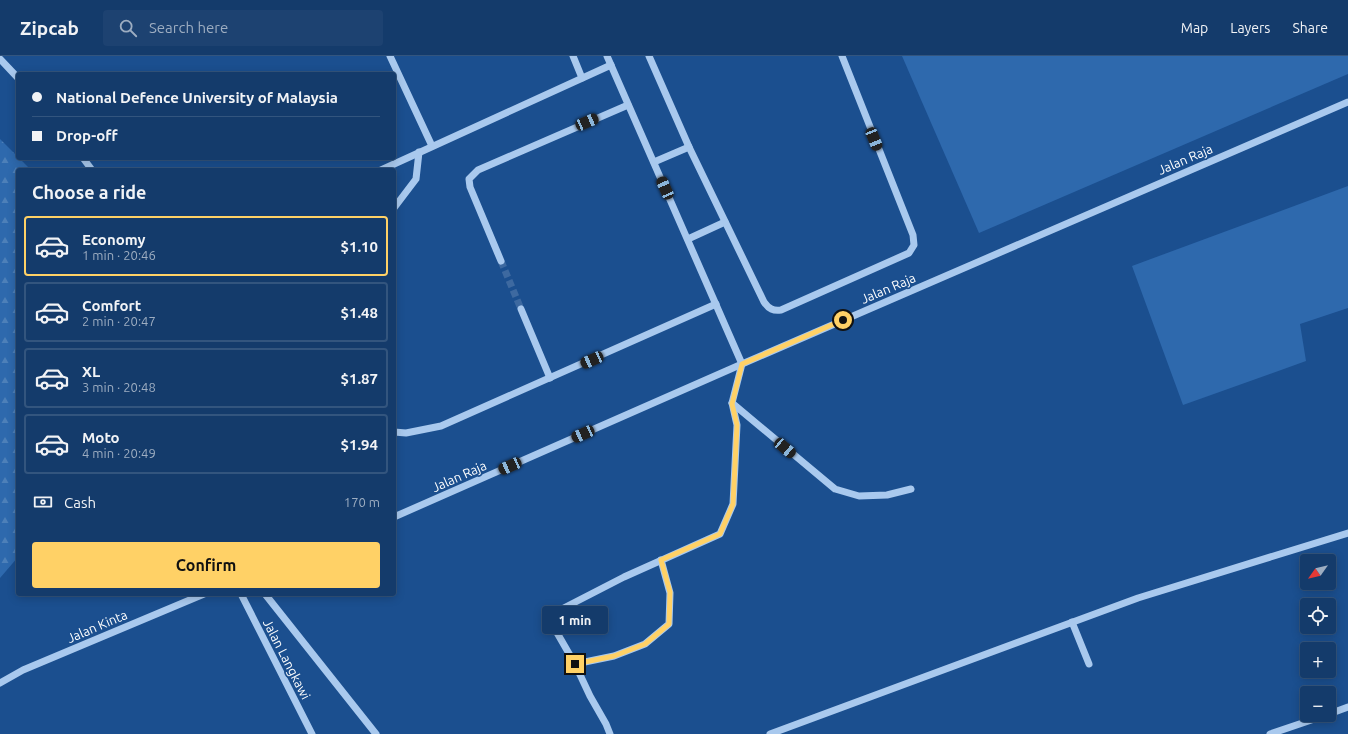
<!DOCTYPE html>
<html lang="en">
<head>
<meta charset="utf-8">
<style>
	:root { --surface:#143b6b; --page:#1d4271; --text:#f1f3f6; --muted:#9dadc1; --line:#33557e; --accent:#ffd166 }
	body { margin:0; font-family:Ubuntu,sans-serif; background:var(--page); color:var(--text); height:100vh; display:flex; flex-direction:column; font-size:15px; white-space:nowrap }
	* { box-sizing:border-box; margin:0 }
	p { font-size:13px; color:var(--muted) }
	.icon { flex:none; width:22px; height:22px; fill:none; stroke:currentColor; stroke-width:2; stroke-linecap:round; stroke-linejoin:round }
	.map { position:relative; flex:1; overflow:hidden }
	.sheet { position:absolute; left:16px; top:112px; width:380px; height:428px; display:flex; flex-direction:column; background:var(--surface); border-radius:4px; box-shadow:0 2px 10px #0003,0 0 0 1px var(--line) }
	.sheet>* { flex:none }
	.guide { position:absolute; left:16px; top:16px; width:380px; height:88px; border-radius:4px; box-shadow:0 2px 10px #0003,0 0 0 1px var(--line); display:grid; align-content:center; height:88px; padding:0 16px; background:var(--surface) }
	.needle { width:26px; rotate:236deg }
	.buttons { position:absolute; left:1300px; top:498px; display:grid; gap:8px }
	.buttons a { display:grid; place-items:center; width:36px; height:36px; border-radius:4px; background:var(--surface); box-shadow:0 2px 10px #0003,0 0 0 1px var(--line); font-size:20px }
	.end { position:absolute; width:18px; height:18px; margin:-9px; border:5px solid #ffd166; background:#111; box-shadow:0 0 0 2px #111 }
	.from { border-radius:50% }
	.bubble { position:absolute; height:28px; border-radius:4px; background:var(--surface); box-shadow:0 2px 10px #0003,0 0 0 1px var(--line); font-size:13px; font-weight:700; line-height:28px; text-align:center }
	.car { position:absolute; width:12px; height:24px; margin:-12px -6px; border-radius:5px; box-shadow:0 0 3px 1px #0007; background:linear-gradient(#222 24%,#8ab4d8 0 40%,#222 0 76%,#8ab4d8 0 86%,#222 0) }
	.guide b { display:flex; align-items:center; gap:14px; height:38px; font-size:15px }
	.guide b+b { border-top:1px solid var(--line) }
	.guide i { width:10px; height:10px; background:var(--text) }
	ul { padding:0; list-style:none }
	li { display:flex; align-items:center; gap:12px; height:60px; margin:0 8px 6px; padding:0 8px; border:2px solid var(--line); border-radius:4px }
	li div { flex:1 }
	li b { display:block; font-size:15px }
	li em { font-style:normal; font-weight:700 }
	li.selected { border-color:var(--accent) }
	li>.icon { width:36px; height:36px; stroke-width:1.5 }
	h2 { padding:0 16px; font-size:18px; line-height:48px }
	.pay { display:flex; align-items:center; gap:10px; height:44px; padding:0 16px; font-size:15px }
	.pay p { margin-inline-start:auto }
	.action { display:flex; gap:8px; margin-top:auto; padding:8px 16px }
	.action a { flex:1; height:46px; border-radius:4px; background:var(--accent); color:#111; font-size:16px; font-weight:700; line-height:46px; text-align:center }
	header { display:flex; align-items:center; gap:24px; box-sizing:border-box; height:56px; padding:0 20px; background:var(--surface); border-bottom:1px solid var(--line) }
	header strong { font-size:19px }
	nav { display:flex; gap:22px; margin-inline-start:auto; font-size:14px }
	.search { width:280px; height:36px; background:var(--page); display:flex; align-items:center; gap:10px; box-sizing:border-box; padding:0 14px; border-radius:4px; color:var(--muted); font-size:15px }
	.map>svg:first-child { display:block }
	.grass { fill:#2e69ad }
	.forest { fill:url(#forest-firs) }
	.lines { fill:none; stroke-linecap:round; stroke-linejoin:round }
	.minor-tunnel { stroke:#3d69a0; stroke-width:7; stroke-dasharray:7 3.5; stroke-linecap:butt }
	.minor { stroke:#a9c9ee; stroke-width:7 }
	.route { stroke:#ffd166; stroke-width:5 }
	.labels { text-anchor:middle; stroke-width:3.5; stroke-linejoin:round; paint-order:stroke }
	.street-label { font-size:13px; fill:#fff; stroke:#1b4f8f }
</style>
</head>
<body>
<header>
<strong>Zipcab</strong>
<div class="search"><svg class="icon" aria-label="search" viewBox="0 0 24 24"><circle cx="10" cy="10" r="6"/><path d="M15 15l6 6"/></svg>Search here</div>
<nav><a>Map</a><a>Layers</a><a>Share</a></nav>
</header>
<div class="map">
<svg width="1348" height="678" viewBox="0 0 1348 678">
	<defs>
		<pattern id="forest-firs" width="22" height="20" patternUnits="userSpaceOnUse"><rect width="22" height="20" fill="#2e69ad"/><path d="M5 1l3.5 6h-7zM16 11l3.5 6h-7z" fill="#4d80b9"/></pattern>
	</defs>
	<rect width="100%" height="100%" fill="#1b4f8f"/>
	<!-- grass -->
	<g class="grass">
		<path d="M902,0H1348V18L979,177Z"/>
		<path d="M1348,130V252L1300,268L1306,305L1183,349L1132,210Z"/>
	</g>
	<!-- forest -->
	<path class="forest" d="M0,83L31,114H18V501L0,522Z"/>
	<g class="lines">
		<!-- minor-tunnel -->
		<path class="minor-tunnel" d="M501,205L521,253"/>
		<!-- minor -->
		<g class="minor">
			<path d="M390,0L432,90"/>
			<path d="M573,0L582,22"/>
			<path d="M607,0L742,308L732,347L737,369L733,448L720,478L624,521L556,556V575L575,608L590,640L606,668L610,678"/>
			<path d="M649,0L689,91L764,246C769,253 773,255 781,254L909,197L914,189L913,179L842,0"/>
			<path d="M0,3L18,22"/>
			<path d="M83,102L92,114"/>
			<path d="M654,106L689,91"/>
			<path d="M381,114L611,9"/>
			<path d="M394,152L416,123L419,96"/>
			<path d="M688,183L725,166"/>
			<path d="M501,205L470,131L469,123L478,114L628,49"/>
			<path d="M521,253L550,322"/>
			<path d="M732,347L835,433L859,440L887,439L911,433"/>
			<path d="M394,376L406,377L441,370L716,248"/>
			<path d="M394,461L742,308L1348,46"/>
			<path d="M241,538L312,678"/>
			<path d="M265,538L376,678"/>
			<path d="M1072,566L1089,608"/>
			<path d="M575,608L614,600L645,588L669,568L670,537L661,504"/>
			<path d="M0,627L23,614L204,538"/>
			<path d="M1329,658L1348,651"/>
			<path d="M770,678L1138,542L1348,477"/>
			<path d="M1270,678L1326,659"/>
		</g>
	</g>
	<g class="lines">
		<!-- route -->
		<path class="route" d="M575,608L614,600L645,588L669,568L670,536L661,504L720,478L733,448L737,369L732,348L742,308L843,264"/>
	</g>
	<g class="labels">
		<!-- street labels -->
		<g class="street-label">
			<text transform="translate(1185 103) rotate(-23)" y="5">Jalan Raja</text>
			<text transform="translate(888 232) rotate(-23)" y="5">Jalan Raja</text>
			<text transform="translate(459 420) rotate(-24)" y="5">Jalan Raja</text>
			<text transform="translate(97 570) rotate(-23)" y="5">Jalan Kinta</text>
			<text transform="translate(287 603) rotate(63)" y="5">Jalan Langkawi</text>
		</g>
	</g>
</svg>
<div class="buttons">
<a><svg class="needle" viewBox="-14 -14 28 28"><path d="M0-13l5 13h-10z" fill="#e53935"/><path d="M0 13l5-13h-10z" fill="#9dadc1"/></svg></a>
<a><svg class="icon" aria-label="locate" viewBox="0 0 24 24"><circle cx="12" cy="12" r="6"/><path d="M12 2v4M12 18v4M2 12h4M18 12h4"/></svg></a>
<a>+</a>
<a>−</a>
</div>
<i class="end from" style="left:843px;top:264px"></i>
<i class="end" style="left:575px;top:608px"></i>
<div class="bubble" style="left:542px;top:550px;width:66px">1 min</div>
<i class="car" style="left:587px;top:66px;rotate:67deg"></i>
<i class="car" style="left:874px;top:83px;rotate:158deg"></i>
<i class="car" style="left:665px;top:132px;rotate:336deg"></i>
<i class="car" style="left:592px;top:304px;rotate:246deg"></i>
<i class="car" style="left:583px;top:378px;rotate:246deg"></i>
<i class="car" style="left:785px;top:392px;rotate:130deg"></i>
<i class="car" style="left:510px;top:410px;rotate:246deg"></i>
<div class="guide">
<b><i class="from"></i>National Defence University of Malaysia</b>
<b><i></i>Drop-off</b>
</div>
<section class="sheet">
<h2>Choose a ride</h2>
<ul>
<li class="selected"><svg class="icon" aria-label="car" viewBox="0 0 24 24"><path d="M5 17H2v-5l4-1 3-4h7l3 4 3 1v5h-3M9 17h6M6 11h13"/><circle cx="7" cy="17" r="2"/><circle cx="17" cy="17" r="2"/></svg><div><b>Economy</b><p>1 min · 20:46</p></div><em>$1.10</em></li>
<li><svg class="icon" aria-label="car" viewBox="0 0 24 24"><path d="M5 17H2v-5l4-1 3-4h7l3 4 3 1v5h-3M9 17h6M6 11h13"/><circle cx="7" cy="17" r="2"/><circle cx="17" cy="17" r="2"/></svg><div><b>Comfort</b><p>2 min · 20:47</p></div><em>$1.48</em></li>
<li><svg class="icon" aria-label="car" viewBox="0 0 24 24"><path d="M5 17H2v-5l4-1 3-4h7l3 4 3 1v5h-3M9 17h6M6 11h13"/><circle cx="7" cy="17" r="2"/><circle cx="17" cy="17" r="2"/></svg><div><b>XL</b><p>3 min · 20:48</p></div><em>$1.87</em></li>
<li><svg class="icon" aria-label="car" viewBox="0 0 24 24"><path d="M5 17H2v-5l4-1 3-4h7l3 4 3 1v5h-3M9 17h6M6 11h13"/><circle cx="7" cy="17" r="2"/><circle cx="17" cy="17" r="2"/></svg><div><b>Moto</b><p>4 min · 20:49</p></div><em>$1.94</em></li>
</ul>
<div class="pay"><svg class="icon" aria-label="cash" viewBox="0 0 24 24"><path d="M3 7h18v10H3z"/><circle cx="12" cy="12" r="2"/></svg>Cash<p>170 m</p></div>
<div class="action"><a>Confirm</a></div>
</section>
</div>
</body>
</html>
